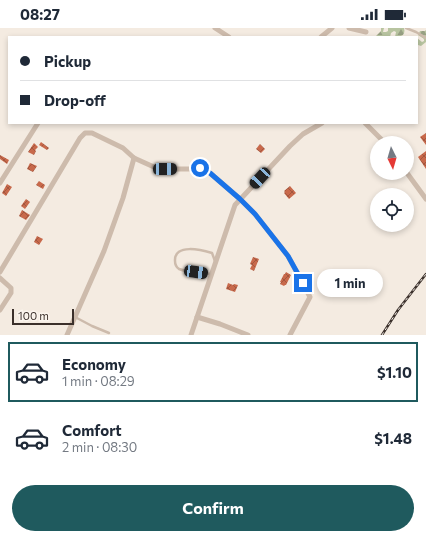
<!DOCTYPE html>
<html lang="en">
<head>
<meta charset="utf-8">
<style>
	:root { --surface:#fff; --page:#f2f2f3; --text:#1f2937; --muted:#747a83; --line:#e0e1e3; --accent:#1f5a5e }
	body { margin:0; font-family:Commissioner,sans-serif; background:var(--page); color:var(--text); height:100vh; display:flex; flex-direction:column; font-size:15px; white-space:nowrap }
	* { box-sizing:border-box; margin:0 }
	p { font-size:13px; color:var(--muted) }
	.icon { flex:none; width:22px; height:22px; fill:none; stroke:currentColor; stroke-width:2; stroke-linecap:round; stroke-linejoin:round }
	.map { position:relative; height:307px; overflow:hidden }
	.details { display:flex; flex-direction:column; background:var(--surface); flex:1 }
	.details>* { flex:none }
	.guide { position:absolute; left:8px; top:8px; width:410px; height:88px; border-radius:0px; box-shadow:0 2px 6px #0003; display:grid; align-content:center; height:88px; padding:0 12px; background:var(--surface) }
	.needle { width:26px; rotate:175deg }
	.tools { position:absolute; left:370px; top:108px; display:grid; gap:8px }
	.tools a { display:grid; place-items:center; width:44px; height:44px; border-radius:50%; background:var(--surface); box-shadow:0 2px 6px #0003; font-size:20px }
	.scale { position:absolute; left:12px; bottom:10px; width:62px; box-sizing:border-box; padding-left:4px; border:2px solid #3b302b; border-top:0; font-size:11px; line-height:14px; white-space:nowrap; color:#3b302b; -webkit-text-stroke:3px #fbf5ee; paint-order:stroke }
	.end { position:absolute; width:18px; height:18px; margin:-9px; border:5px solid #1a73e8; background:#fff; box-shadow:0 0 0 2px #fff }
	.from { border-radius:50% }
	.bubble { position:absolute; height:28px; border-radius:14px; background:var(--surface); box-shadow:0 2px 6px #0003; font-size:13px; font-weight:700; line-height:28px; text-align:center }
	.car { position:absolute; width:12px; height:24px; margin:-12px -6px; border-radius:5px; box-shadow:0 0 3px 1px #0007; background:linear-gradient(#222 24%,#8ab4d8 0 40%,#222 0 76%,#8ab4d8 0 86%,#222 0) }
	.guide b { display:flex; align-items:center; gap:14px; height:38px; font-size:15px }
	.guide b+b { border-top:1px solid var(--line) }
	.guide i { width:10px; height:10px; background:var(--text) }
	ul { padding:7px 0 0; list-style:none }
	li { display:flex; align-items:center; gap:12px; height:60px; margin:0 8px 6px; padding:0 4px; border:2px solid transparent; border-radius:0px }
	li div { flex:1 }
	li b { display:block; font-size:15px }
	li em { font-style:normal; font-weight:700 }
	li.on { border-color:var(--accent) }
	li>.icon { width:36px; height:36px; stroke-width:1.5 }
	.button { display:flex; gap:8px; margin-top:auto; padding:8px 12px }
	.button a { flex:1; height:46px; border-radius:24px; background:var(--accent); color:#fff; font-size:16px; font-weight:700; line-height:46px; text-align:center }
	.status { display:flex; justify-content:space-between; align-items:center; height:28px; padding:0 20px; background:var(--surface); direction:ltr }
	.status svg { height:11px; fill:currentColor }
	.map>svg:first-child { display:block }
	.forest { fill:url(#forest-firs) }
	.building { fill:url(#building-cross-hatch) }
	.lines { fill:none; stroke-linecap:round; stroke-linejoin:round }
	.service { stroke:#cdbbac; stroke-width:2.5 }
	.minor { stroke:#cdbbac; stroke-width:5 }
	.rail-casing { stroke:#3b302b; stroke-width:2.5 }
	.rail { stroke:#fbf5ee; stroke-width:1; stroke-dasharray:3; stroke-linecap:butt }
	.route { stroke:#1a73e8; stroke-width:5 }
</style>
</head>
<body>
<div class="status"><b>08:27</b><svg viewBox="0 0 49 12"><path d="M0 12V9h3v3zM5 12V6h3v6zM10 12V3h3v9zM15 12V0h3v12zM26 1h20v11H26zM47 4h2v5h-2z"/></svg></div>
<div class="map">
<svg width="426" height="307" viewBox="0 0 426 307">
	<defs>
		<pattern id="forest-firs" width="22" height="20" patternUnits="userSpaceOnUse"><rect width="22" height="20" fill="#b8c4a0"/><path d="M5 1l3.5 6h-7zM16 11l3.5 6h-7z" fill="#97a083"/></pattern>
		<pattern id="building-cross-hatch" width="8" height="8" patternUnits="userSpaceOnUse"><rect width="8" height="8" fill="#c8694b"/><path d="M0 0l8 8M0 8l8-8" fill="none" stroke="#a4573f"/></pattern>
	</defs>
	<rect width="100%" height="100%" fill="#f4ebe1"/>
	<!-- forest -->
	<g class="forest">
		<path d="M381,0H384L383,4H386L388,3V0H404C406,7 401,9 395,9L396,4L394,3L391,5L390,9H375L381,3Z"/>
		<path d="M426,2V14L421,18L418,17L417,10L422,14L424,13C425,10 420,9 418,7L420,3H425Z"/>
	</g>
	<!-- building -->
	<g class="building">
		<path d="M426,105V117L420,109Z"/>
		<path d="M41,114L49,120L47,122L39,117Z"/>
		<path d="M34,115L38,119L35,122L36,123L34,127L28,124Z"/>
		<path d="M260,116L265,121L261,125L256,121Z"/>
		<path d="M426,123V141L418,129Z"/>
		<path d="M0,127L9,132L7,136L0,131Z"/>
		<path d="M30,135L37,138L33,144L27,141Z"/>
		<path d="M39,153L45,157L43,161L36,157Z"/>
		<path d="M7,156L12,159L6,168L2,165Z"/>
		<path d="M290,158L296,165L289,171L284,165L285,164L284,163Z"/>
		<path d="M26,171L30,174L25,181L21,178Z"/>
		<path d="M22,182L30,187L26,192L19,188Z"/>
		<path d="M37,208L43,211L39,217L34,214Z"/>
		<path d="M253,229L259,231L254,243L250,241L252,237L250,236Z"/>
		<path d="M286,244L291,247L286,257H285L284,258L280,256L281,254H280L284,246H285Z"/>
		<path d="M228,255L233,257L234,256L238,257L235,264L226,261Z"/>
	</g>
	<g class="lines">
		<!-- service -->
		<g class="service">
			<path d="M406,0L416,4L426,10"/>
			<path d="M211,246C203,245 186,244 179,241C176,239 175,237 175,233C174,215 202,222 212,225L215,233"/>
			<path d="M75,289L92,298L109,305"/>
		</g>
		<!-- minor -->
		<g class="minor">
			<path d="M215,0L229,9"/>
			<path d="M349,0L366,4"/>
			<path d="M321,9L332,0"/>
			<path d="M365,95L385,115"/>
			<path d="M407,145L426,171"/>
			<path d="M0,155L38,95"/>
			<path d="M0,244L80,110L85,105H92L123,120L134,130L154,139L165,141H200L210,145L240,171L255,186L288,228L310,269L290,307"/>
			<path d="M0,250L11,260V265L0,282"/>
			<path d="M197,289L220,296L248,307"/>
			<path d="M67,307L104,223L123,170L134,130"/>
			<path d="M191,307L235,177L290,118L303,106L322,95"/>
		</g>
		<!-- rail casing -->
		<g class="rail-casing">
			<path id="rail" d="M382,307L398,282L426,246"/>
		</g>
		<!-- rail -->
		<use href="#rail" class="rail"/>
	</g>
	<g class="lines">
		<!-- route -->
		<path class="route" d="M200,140L210,145L240,171L255,186L288,228L303,255"/>
	</g>
</svg>
<div class="tools">
<a><svg class="needle" viewBox="-14 -14 28 28"><path d="M0-13l5 13h-10z" fill="#e53935"/><path d="M0 13l5-13h-10z" fill="#747a83"/></svg></a>
<a><svg class="icon" aria-label="locate" viewBox="0 0 24 24"><circle cx="12" cy="12" r="6"/><path d="M12 2v4M12 18v4M2 12h4M18 12h4"/></svg></a>
</div>
<div class="scale">100 m</div>
<i class="end from" style="left:200px;top:140px"></i>
<i class="end" style="left:303px;top:255px"></i>
<div class="bubble" style="left:317px;top:241px;width:66px">1 min</div>
<i class="car" style="left:165px;top:141px;rotate:89deg"></i>
<i class="car" style="left:260px;top:150px;rotate:223deg"></i>
<i class="car" style="left:196px;top:244px;rotate:98deg"></i>
<div class="guide">
<b><i class="from"></i>Pickup</b>
<b><i></i>Drop-off</b>
</div>
</div>
<section class="details">
<ul>
<li class="on"><svg class="icon" aria-label="car" viewBox="0 0 24 24"><path d="M5 17H2v-5l4-1 3-4h7l3 4 3 1v5h-3M9 17h6M6 11h13"/><circle cx="7" cy="17" r="2"/><circle cx="17" cy="17" r="2"/></svg><div><b>Economy</b><p>1 min · 08:29</p></div><em>$1.10</em></li>
<li><svg class="icon" aria-label="car" viewBox="0 0 24 24"><path d="M5 17H2v-5l4-1 3-4h7l3 4 3 1v5h-3M9 17h6M6 11h13"/><circle cx="7" cy="17" r="2"/><circle cx="17" cy="17" r="2"/></svg><div><b>Comfort</b><p>2 min · 08:30</p></div><em>$1.48</em></li>
</ul>
<div class="button"><a>Confirm</a></div>
</section>
</body>
</html>
